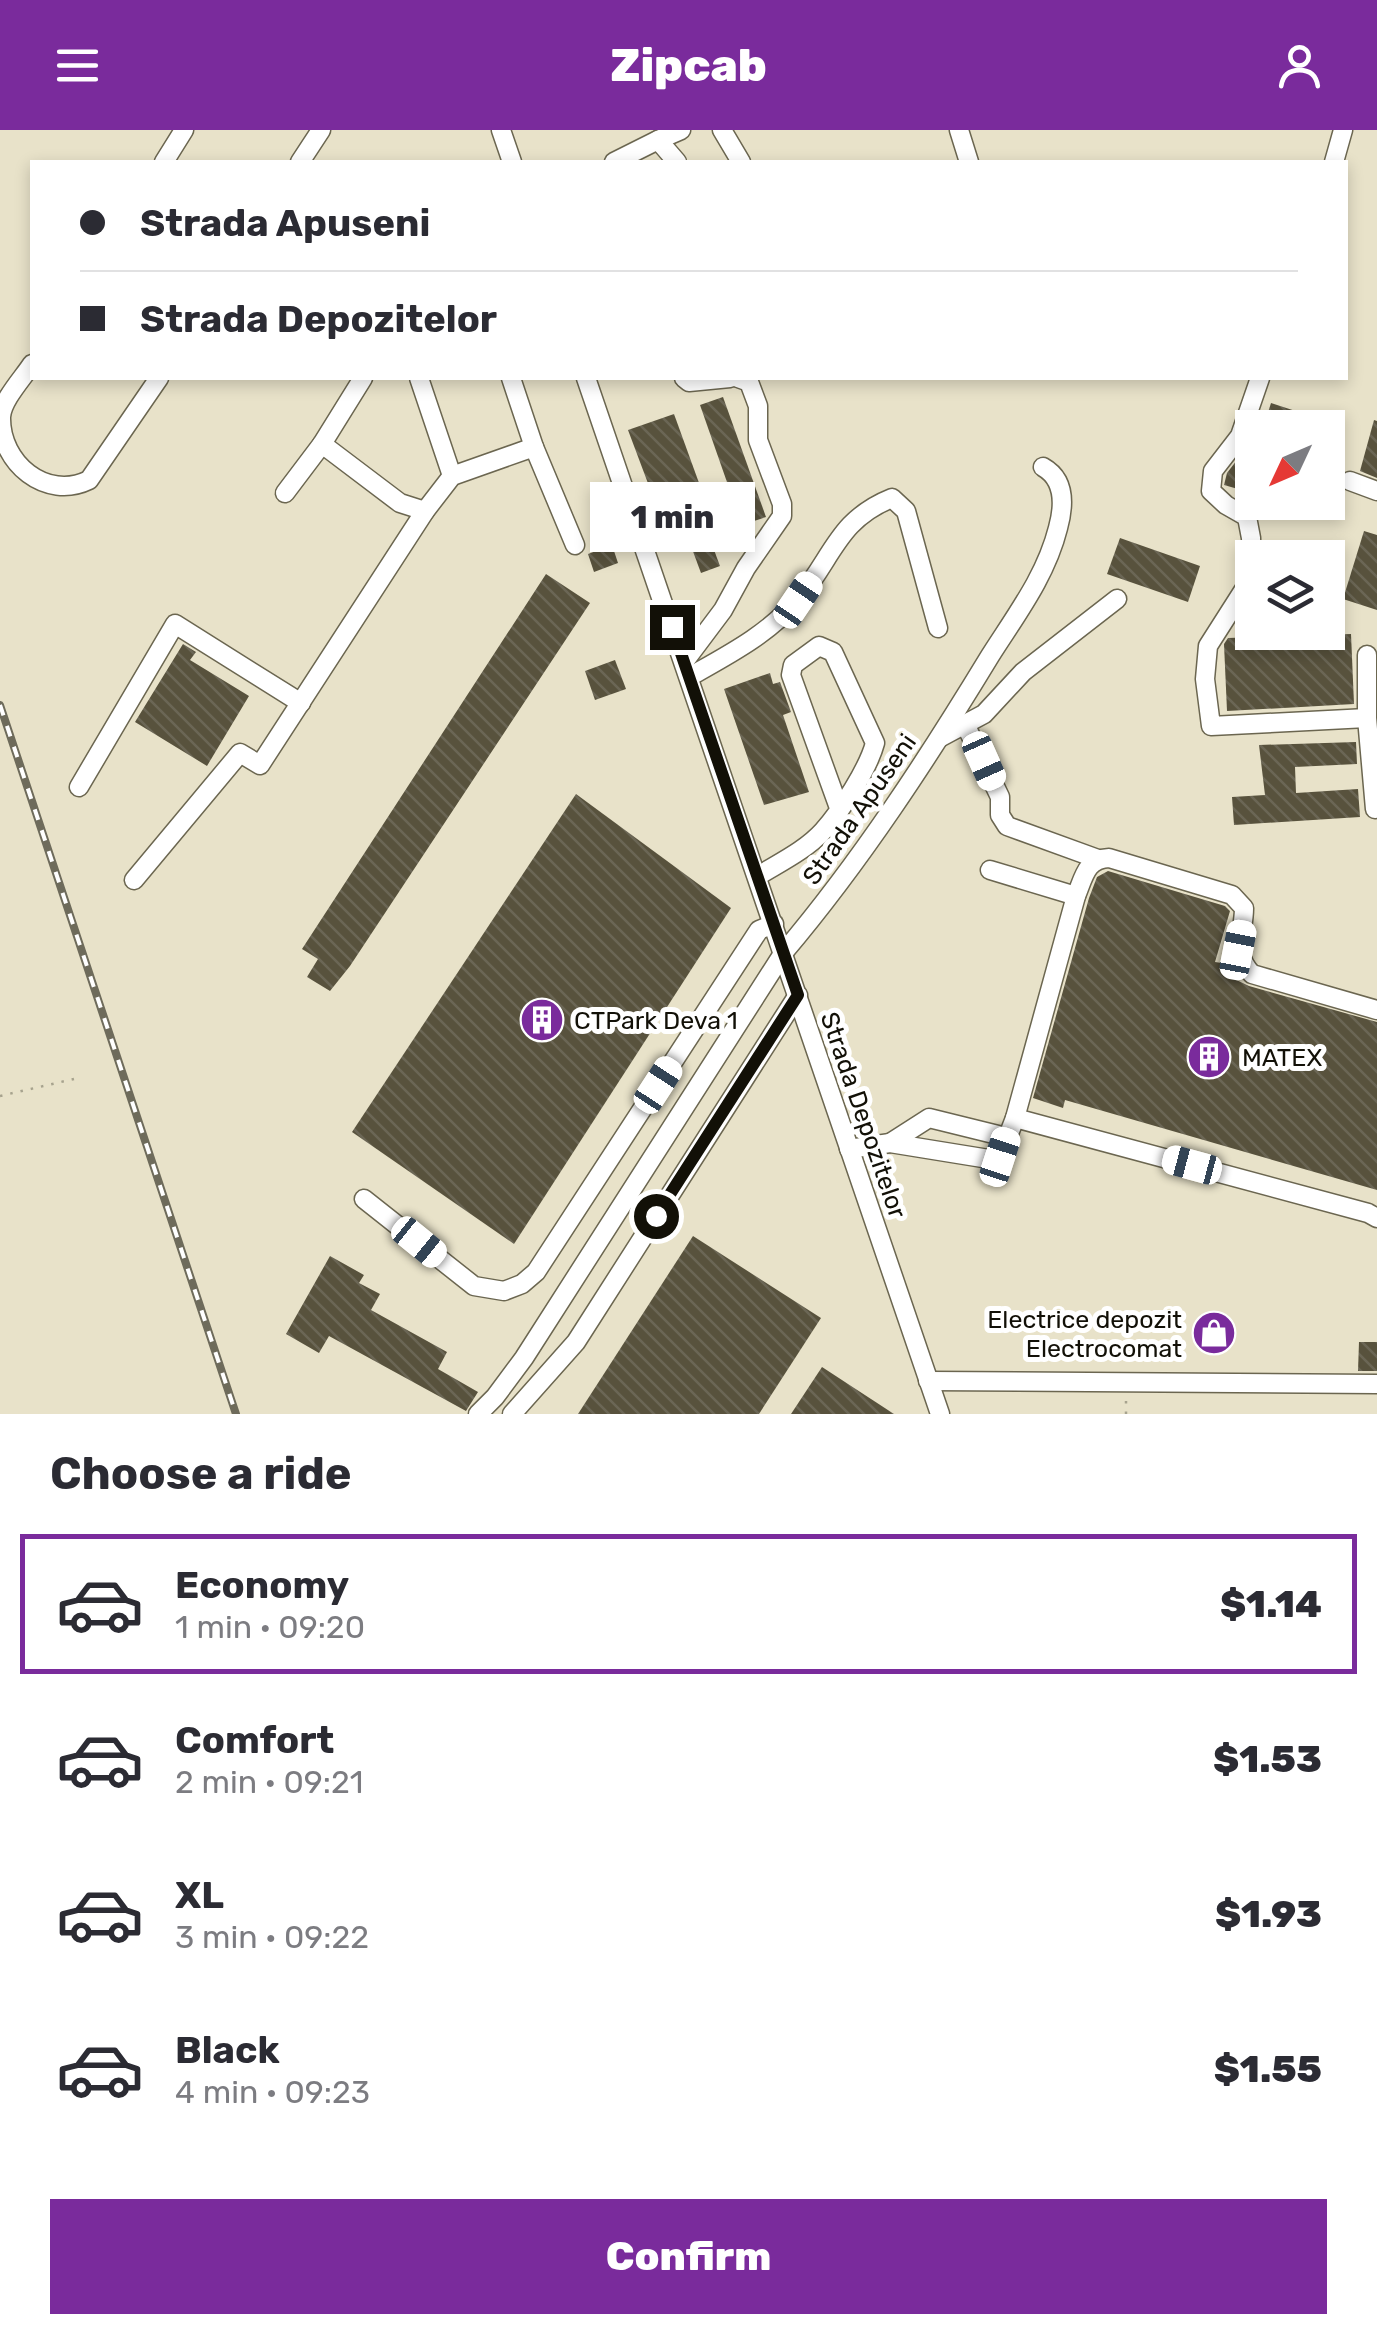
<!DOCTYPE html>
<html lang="en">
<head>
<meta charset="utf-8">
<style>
	:root { --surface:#fff; --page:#f7f7f7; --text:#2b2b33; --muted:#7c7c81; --line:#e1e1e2; --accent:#7a2b9c }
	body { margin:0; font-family:Rubik,sans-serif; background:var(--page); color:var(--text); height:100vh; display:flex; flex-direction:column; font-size:38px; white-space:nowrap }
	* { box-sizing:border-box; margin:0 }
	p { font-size:32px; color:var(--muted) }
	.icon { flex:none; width:55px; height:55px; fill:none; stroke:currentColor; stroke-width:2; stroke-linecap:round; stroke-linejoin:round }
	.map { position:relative; height:1284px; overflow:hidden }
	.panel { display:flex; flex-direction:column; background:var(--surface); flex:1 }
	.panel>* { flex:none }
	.banner { position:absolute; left:30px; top:30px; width:1318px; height:220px; border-radius:0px; box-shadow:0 5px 15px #0003; display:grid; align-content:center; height:220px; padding:0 50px; background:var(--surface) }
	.needle { width:65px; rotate:226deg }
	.controls { position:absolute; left:1235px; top:280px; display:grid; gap:20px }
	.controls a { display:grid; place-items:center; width:110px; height:110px; border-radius:0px; background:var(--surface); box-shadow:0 5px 15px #0003; font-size:50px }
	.end { position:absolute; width:45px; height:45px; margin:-22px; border:12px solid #121007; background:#fff; box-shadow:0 0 0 5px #fff }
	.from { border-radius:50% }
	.bubble { position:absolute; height:70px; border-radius:0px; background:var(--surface); box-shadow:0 5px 15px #0003; font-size:32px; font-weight:800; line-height:70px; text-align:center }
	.car { position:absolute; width:30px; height:60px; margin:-30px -15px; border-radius:12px; box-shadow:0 0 8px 2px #0007; background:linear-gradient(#fff 24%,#345 0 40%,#fff 0 76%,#345 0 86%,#fff 0) }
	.banner b { display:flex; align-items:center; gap:35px; height:95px; font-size:38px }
	.banner b+b { border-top:2px solid var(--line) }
	.banner i { width:25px; height:25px; background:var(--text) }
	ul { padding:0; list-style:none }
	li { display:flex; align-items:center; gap:30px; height:140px; margin:0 20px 15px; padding:0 30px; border:5px solid transparent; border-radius:0px }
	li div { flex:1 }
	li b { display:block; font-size:38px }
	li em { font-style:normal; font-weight:800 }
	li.selected { border-color:var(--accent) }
	li>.icon { width:90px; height:90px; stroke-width:1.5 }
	h2 { padding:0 50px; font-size:45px; line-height:120px }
	.primary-button { display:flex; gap:20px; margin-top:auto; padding:20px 50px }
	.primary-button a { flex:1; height:115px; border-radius:0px; background:var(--accent); color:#fff; font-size:40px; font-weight:800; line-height:115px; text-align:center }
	header { display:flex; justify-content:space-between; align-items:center; height:130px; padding:0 50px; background:var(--accent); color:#fff; font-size:45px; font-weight:800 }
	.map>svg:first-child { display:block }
	.building { fill:url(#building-back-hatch) }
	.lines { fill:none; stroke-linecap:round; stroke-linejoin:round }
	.minor-casing { stroke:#6b6650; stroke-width:21 }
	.path { stroke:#a7a38e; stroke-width:2.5; stroke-dasharray:2.5 8; stroke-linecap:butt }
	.minor { stroke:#fff; stroke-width:18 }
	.rail-casing { stroke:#6e6b5b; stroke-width:8 }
	.rail { stroke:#fff; stroke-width:4; stroke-dasharray:11; stroke-linecap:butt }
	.route { stroke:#121007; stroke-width:12 }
	.labels { text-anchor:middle; stroke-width:10; stroke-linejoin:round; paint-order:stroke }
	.street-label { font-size:25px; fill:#121007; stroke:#fff }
	.poi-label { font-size:25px; fill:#121007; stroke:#fff; text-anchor:start }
</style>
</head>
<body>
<header><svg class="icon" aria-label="menu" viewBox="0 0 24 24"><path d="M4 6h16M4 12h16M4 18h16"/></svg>Zipcab<svg class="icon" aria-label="person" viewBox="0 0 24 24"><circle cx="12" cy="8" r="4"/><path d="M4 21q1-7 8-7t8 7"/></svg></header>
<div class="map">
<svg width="1377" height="1284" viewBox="0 0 1377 1284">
	<defs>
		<pattern id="building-back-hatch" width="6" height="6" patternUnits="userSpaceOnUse" patternTransform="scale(2.5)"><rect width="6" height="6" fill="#58523d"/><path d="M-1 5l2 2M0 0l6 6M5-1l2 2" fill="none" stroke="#6b6655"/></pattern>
	</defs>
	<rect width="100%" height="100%" fill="#e8e2c9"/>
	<!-- building -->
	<g class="building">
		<path d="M723,267L766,387L742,395L700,275Z"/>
		<path d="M1271,273L1320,289L1318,298H1263Z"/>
		<path d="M674,284L703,364L658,380L628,300Z"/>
		<path d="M1374,290L1377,291V348L1360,341Z"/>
		<path d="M1237,330L1252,335V363L1224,355L1227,343Z"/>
		<path d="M704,393L720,436L701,443L685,400Z"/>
		<path d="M1364,401L1377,405V480L1343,469Z"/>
		<path d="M1120,408L1200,436L1188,472L1107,444Z"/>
		<path d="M612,415L618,433L594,442L588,424Z"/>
		<path d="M546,444L590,473L350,836L330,861L307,847L318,829L302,819Z"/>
		<path d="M1351,504L1354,574L1227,581L1224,514L1228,508Z"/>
		<path d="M183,514L196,522L190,530L249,566L207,636L135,592Z"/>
		<path d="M615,530L626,559L595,570L585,541Z"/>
		<path d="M770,543L773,554L780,552L791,582L783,585L809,662L764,675L724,559Z"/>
		<path d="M1356,612L1357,634L1295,637L1296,663L1358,659L1360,687L1234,695L1232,667L1265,665L1259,615Z"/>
		<path d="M576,664L731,778L514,1114L352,1002Z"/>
		<path d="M1108,741L1225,776L1230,781L1215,832L1228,834L1226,845L1249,856L1377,892V1060L1065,970L1063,978L1033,968L1089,768L1097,747Z"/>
		<path d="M693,1106L821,1188L759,1284H578Z"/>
		<path d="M330,1126L364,1145L359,1153L380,1164L371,1180L447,1222L438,1239L478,1262L466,1281L329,1206L319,1223L286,1204Z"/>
		<path d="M1359,1212H1377V1241H1358Z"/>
		<path d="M822,1237L894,1284H791Z"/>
	</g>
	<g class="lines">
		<!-- minor casing -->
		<g class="minor-casing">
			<g id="minor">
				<path d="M501,0L512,32"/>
				<path d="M722,0L741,32"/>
				<path d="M959,0L969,32"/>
				<path d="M658,10L681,0"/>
				<path d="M164,32L184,0"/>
				<path d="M300,32L321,0"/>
				<path d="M614,32L658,10L677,32"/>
				<path d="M1334,32L1343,0"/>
				<path d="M32,234C23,248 2,270 1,287C0,333 46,371 89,350L159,248"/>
				<path d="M363,248L322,314L400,373L425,381"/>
				<path d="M419,248L452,346"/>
				<path d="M511,248L534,317"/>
				<path d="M586,248L940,1284"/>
				<path d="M684,248L689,252L730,248"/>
				<path d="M1260,248L1240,306L1213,341L1211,361L1226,375L1247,387L1251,408L1252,447L1208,516L1205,549L1211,596L1367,588"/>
				<path d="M1350,351L1377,361"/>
				<path d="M285,363L322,314"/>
				<path d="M1367,525V588L1375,679"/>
				<path d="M684,532L723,480L746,438L782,386V374L758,310V276L749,252L738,248"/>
				<path d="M689,547C728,525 769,504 798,469C833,428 837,390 892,368L906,381L938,498"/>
				<path d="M966,596L1000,667V685L1007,696L1098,729"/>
				<path d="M941,607L984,584L1023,542L1117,469"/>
				<path d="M79,657L175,494L301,573"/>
				<path d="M990,740L1076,766"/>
				<path d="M758,746C779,733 806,720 823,701C841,681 868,639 875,613L833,522L819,516L793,535L791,545L839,678"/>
				<path d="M134,750L240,623L260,635L425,381L452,346L534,317L575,415"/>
				<path d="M1015,988L1368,1083L1377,1088"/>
				<path d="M890,1013L929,988L1006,1007"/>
				<path d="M849,1019L890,1013L995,1030L1000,1027L1015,988L1076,766C1084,747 1086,729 1109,728L1232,765L1244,778C1244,804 1231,823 1252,844L1377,880"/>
				<path d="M364,1069L474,1156L504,1161L522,1154L536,1142L759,800L774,794"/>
				<path d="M928,1251L1377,1254"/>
				<path d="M478,1284L495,1267L524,1228L784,822C861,731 928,628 990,526C1016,485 1046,446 1058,398C1064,376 1066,350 1043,337"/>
				<path d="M512,1284L576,1212L798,865"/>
			</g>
		</g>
		<!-- path -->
		<g class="path">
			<path d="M0,966L74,949"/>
			<path d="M1126,1284V1268"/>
		</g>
		<!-- minor -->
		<use href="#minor" class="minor"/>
		<!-- rail casing -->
		<g class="rail-casing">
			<path id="rail" d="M0,575L236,1284"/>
		</g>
		<!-- rail -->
		<use href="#rail" class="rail"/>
	</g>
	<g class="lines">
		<!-- route -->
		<path class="route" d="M656,1086L798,865L672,497"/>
	</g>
	<!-- icons -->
	<defs>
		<g id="building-disc" transform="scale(2.25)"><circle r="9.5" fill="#7a2b9c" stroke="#fff"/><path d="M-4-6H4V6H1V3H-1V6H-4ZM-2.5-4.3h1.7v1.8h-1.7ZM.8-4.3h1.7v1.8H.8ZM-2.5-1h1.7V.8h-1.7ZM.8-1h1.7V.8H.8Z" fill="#fff"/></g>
		<g id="shop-disc" transform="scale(2.25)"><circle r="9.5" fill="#7a2b9c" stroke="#fff"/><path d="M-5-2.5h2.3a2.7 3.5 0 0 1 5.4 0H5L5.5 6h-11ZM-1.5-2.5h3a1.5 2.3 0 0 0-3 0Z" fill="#fff"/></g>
	</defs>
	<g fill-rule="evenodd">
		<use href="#building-disc" x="542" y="890"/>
		<use href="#building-disc" x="1209" y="927"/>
		<use href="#shop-disc" x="1214" y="1203"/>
	</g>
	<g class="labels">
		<!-- street labels -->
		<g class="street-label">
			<text transform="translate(859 679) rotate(-55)" y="9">Strada Apuseni</text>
			<text transform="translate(864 985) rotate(71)" y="9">Strada Depozitelor</text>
		</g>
		<!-- poi labels -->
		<g class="poi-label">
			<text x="574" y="899">CTPark Deva 1</text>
			<text x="1242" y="936">MATEX</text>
			<text x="1182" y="1198" text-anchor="end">Electrice depozit<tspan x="1182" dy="29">Electrocomat</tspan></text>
		</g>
	</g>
</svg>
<div class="controls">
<a><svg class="needle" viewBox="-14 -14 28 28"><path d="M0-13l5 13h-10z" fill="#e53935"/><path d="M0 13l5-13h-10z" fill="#7c7c81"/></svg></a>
<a><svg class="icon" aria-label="layers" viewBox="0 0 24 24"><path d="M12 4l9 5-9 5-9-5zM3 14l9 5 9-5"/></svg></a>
</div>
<i class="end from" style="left:656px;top:1086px"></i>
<i class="end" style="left:672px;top:497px"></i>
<div class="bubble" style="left:590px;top:352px;width:165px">1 min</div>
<i class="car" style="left:798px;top:470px;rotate:34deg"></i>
<i class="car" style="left:984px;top:631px;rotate:156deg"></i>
<i class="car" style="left:1238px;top:820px;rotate:11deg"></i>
<i class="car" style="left:658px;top:955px;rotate:33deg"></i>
<i class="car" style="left:1000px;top:1027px;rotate:18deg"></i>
<i class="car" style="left:1192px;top:1035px;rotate:285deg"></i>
<i class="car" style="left:419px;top:1112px;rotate:129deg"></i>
<div class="banner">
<b><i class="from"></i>Strada Apuseni</b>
<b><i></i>Strada Depozitelor</b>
</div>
</div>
<section class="panel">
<h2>Choose a ride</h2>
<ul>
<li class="selected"><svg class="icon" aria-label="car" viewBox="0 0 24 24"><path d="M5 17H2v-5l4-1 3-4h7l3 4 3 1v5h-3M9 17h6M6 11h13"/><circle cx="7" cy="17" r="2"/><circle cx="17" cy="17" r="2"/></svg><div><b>Economy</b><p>1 min · 09:20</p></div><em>$1.14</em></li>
<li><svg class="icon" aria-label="car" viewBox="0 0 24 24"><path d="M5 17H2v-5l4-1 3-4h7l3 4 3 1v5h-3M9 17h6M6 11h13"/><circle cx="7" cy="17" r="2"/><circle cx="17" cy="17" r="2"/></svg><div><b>Comfort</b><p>2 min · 09:21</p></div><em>$1.53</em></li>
<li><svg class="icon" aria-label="car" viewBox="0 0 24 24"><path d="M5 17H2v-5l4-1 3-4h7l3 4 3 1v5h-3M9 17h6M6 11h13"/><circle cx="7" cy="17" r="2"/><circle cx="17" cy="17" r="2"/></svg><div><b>XL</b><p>3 min · 09:22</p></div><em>$1.93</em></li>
<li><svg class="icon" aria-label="car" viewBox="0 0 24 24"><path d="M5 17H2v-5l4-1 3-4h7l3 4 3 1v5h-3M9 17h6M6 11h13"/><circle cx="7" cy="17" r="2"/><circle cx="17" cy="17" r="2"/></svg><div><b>Black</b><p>4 min · 09:23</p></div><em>$1.55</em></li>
</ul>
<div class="primary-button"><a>Confirm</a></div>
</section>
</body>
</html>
